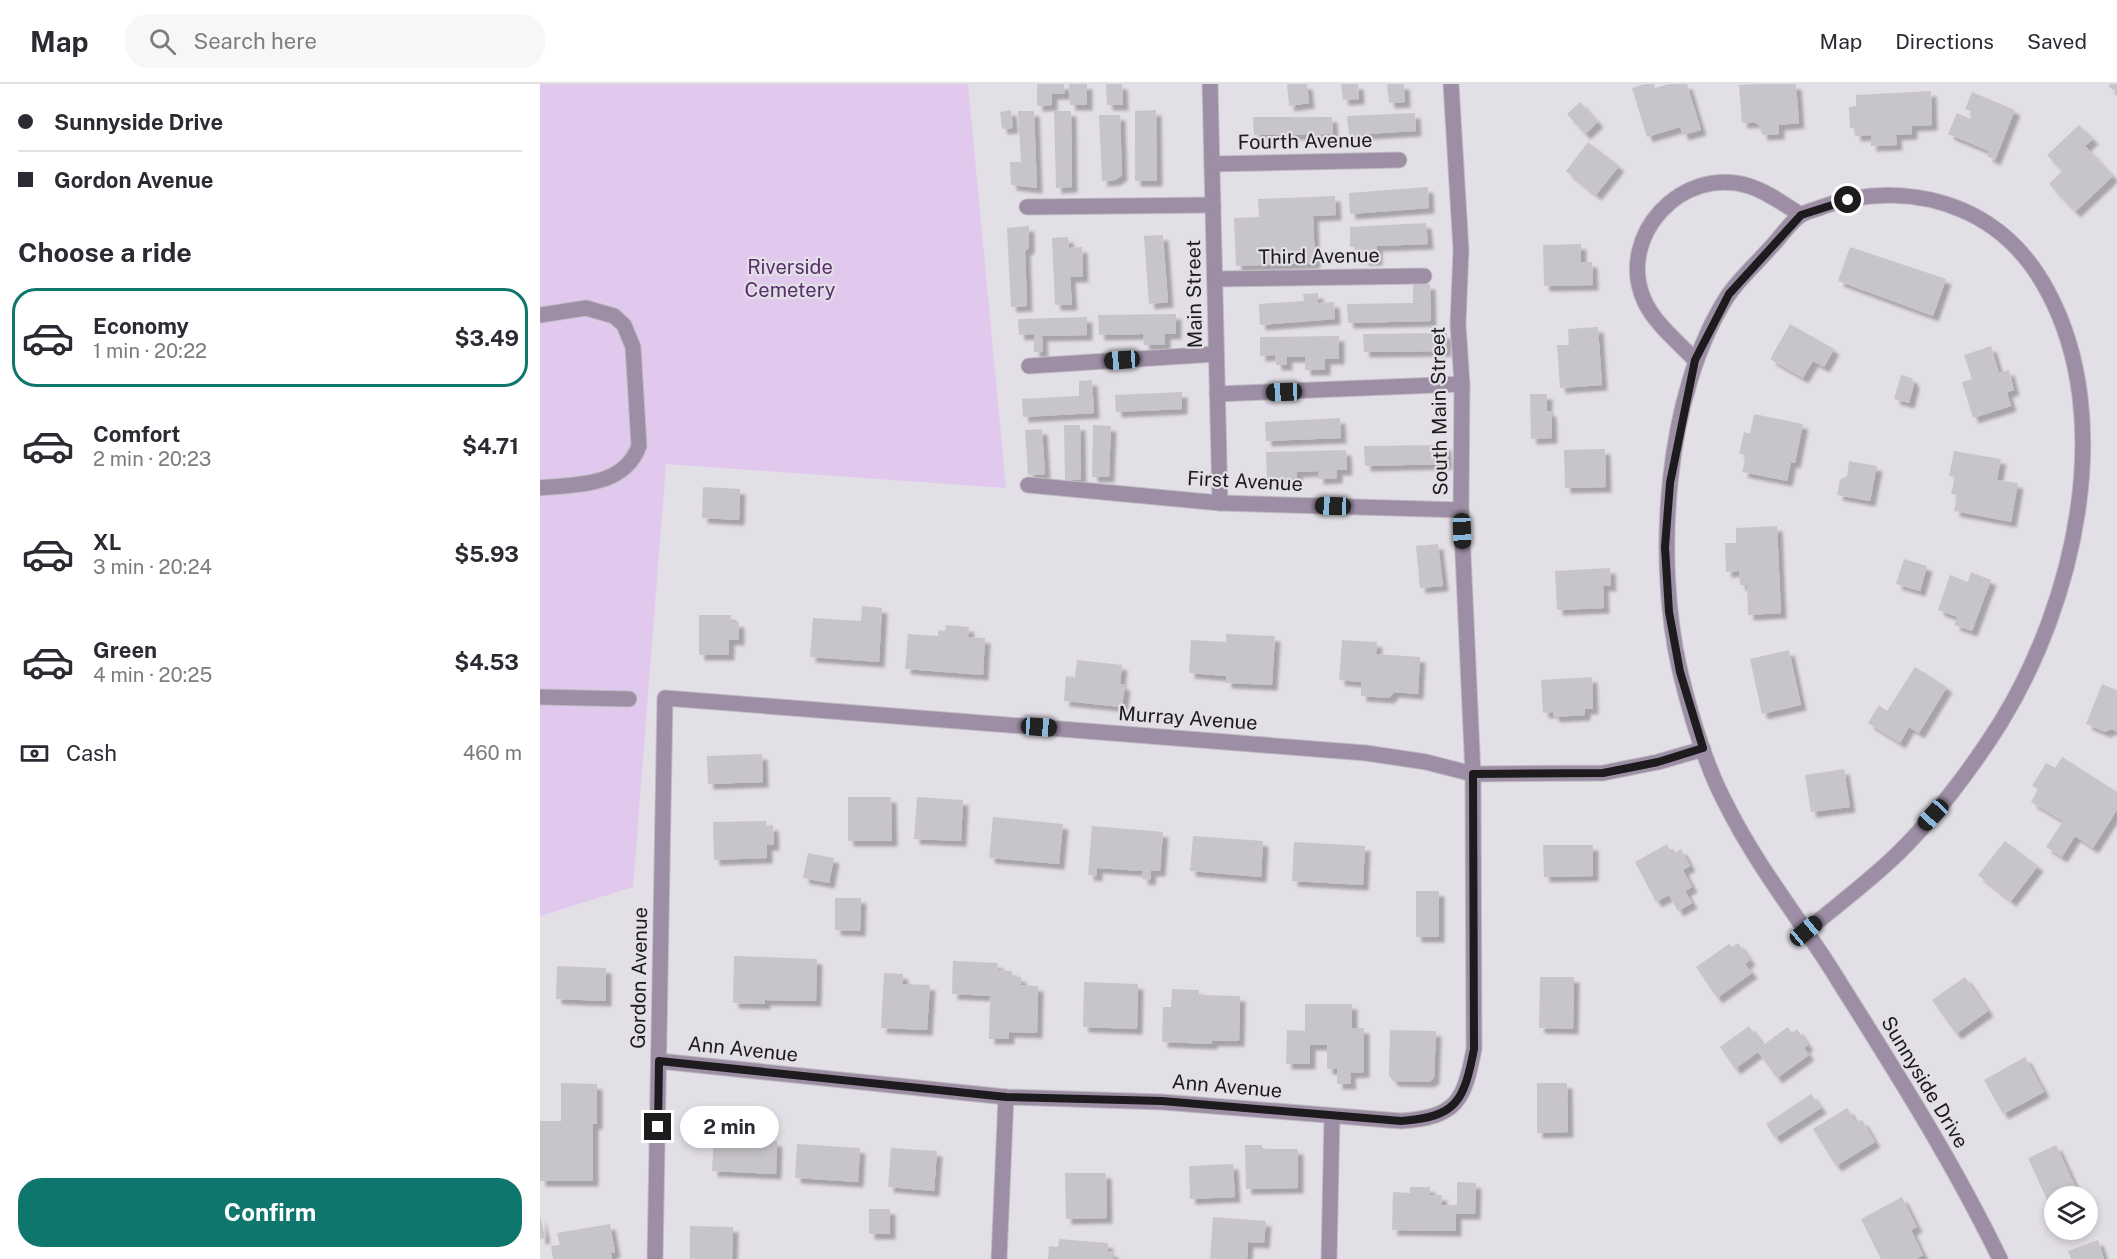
<!DOCTYPE html>
<html lang="en">
<head>
<meta charset="utf-8">
<style>
	:root { --surface:#fff; --page:#f7f7f7; --text:#2b2b33; --muted:#7c7c81; --line:#e1e1e2; --accent:#0f766e }
	body { margin:0; font-family:"Public Sans",sans-serif; background:var(--page); color:var(--text); height:100vh; display:flex; flex-direction:column; font-size:22px; white-space:nowrap }
	* { box-sizing:border-box; margin:0 }
	p { font-size:20px; color:var(--muted) }
	.icon { flex:none; width:33px; height:33px; fill:none; stroke:currentColor; stroke-width:2; stroke-linecap:round; stroke-linejoin:round }
	.map { position:relative; flex:1; overflow:hidden }
	.details { display:flex; flex-direction:column; background:var(--surface); width:540px }
	.details>* { flex:none }
	.banner { display:grid; align-content:center; height:132px; padding:0 18px; background:var(--surface) }
	.tools { position:absolute; left:1504px; top:1102px; display:grid; gap:12px }
	.tools a { display:grid; place-items:center; width:54px; height:54px; border-radius:50%; background:var(--surface); box-shadow:0 3px 9px #0003; font-size:30px }
	.end { position:absolute; width:27px; height:27px; margin:-14px; border:8px solid #1d1b1d; background:#fff; box-shadow:0 0 0 3px #fff }
	.from { border-radius:50% }
	.bubble { position:absolute; height:42px; border-radius:21px; background:var(--surface); box-shadow:0 3px 9px #0003; font-size:20px; font-weight:700; line-height:42px; text-align:center }
	.car { position:absolute; width:18px; height:36px; margin:-18px -9px; border-radius:8px; box-shadow:0 0 4px 2px #0007; background:linear-gradient(#222 24%,#8ab4d8 0 40%,#222 0 76%,#8ab4d8 0 86%,#222 0) }
	.banner b { display:flex; align-items:center; gap:21px; height:57px; font-size:22px }
	.banner b+b { border-top:2px solid var(--line) }
	.banner i { width:15px; height:15px; background:var(--text) }
	ul { padding:0; list-style:none }
	li { display:flex; align-items:center; gap:18px; height:99px; margin:0 12px 9px; padding:0 6px; border:3px solid transparent; border-radius:24px }
	li div { flex:1 }
	li b { display:block; font-size:22px }
	li em { font-style:normal; font-weight:700 }
	li.current { border-color:var(--accent) }
	li>.icon { width:54px; height:54px; stroke-width:1.5 }
	h2 { padding:0 18px; font-size:27px; line-height:72px }
	.pay { display:flex; align-items:center; gap:15px; height:66px; padding:0 18px; font-size:22px }
	.pay p { margin-inline-start:auto }
	.button { display:flex; gap:12px; margin-top:auto; padding:12px 18px }
	.button a { flex:1; height:69px; border-radius:24px; background:var(--accent); color:#fff; font-size:24px; font-weight:700; line-height:69px; text-align:center }
	header { display:flex; align-items:center; gap:36px; box-sizing:border-box; height:84px; padding:0 30px; background:var(--surface); border-bottom:2px solid var(--line) }
	header strong { font-size:28px }
	nav { display:flex; gap:33px; margin-inline-start:auto; font-size:21px }
	.search { width:420px; height:54px; background:var(--page); display:flex; align-items:center; gap:15px; box-sizing:border-box; padding:0 21px; border-radius:24px; color:var(--muted); font-size:22px }
	main { display:flex; flex:1; min-height:0 }
	.map>svg:first-child { display:block }
	.green { fill:#e1c9ee }
	.building { fill:#c8c4cb; filter:url(#shadow) }
	.lines { fill:none; stroke-linecap:round; stroke-linejoin:round }
	.service-casing { stroke:#bfbcc2; stroke-width:17 }
	.minor-casing { stroke:#bfbcc2; stroke-width:17 }
	.service { stroke:#9d8ea5; stroke-width:15 }
	.minor { stroke:#9d8ea5; stroke-width:15 }
	.route { stroke:#1d1b1d; stroke-width:8 }
	.labels { text-anchor:middle; stroke-width:4.5; stroke-linejoin:round; paint-order:stroke }
	.street-label { font-size:20px; fill:#1d1b1d; stroke:#e3dfe6 }
	.park-label { font-size:20px; fill:#592e6e; stroke:#e3dfe6 }
</style>
</head>
<body>
<header>
<strong>Map</strong>
<div class="search"><svg class="icon" aria-label="search" viewBox="0 0 24 24"><circle cx="10" cy="10" r="6"/><path d="M15 15l6 6"/></svg>Search here</div>
<nav><a>Map</a><a>Directions</a><a>Saved</a></nav>
</header>
<main>
<section class="details">
<div class="banner">
<b><i class="from"></i>Sunnyside Drive</b>
<b><i></i>Gordon Avenue</b>
</div>
<h2>Choose a ride</h2>
<ul>
<li class="current"><svg class="icon" aria-label="car" viewBox="0 0 24 24"><path d="M5 17H2v-5l4-1 3-4h7l3 4 3 1v5h-3M9 17h6M6 11h13"/><circle cx="7" cy="17" r="2"/><circle cx="17" cy="17" r="2"/></svg><div><b>Economy</b><p>1 min · 20:22</p></div><em>$3.49</em></li>
<li><svg class="icon" aria-label="car" viewBox="0 0 24 24"><path d="M5 17H2v-5l4-1 3-4h7l3 4 3 1v5h-3M9 17h6M6 11h13"/><circle cx="7" cy="17" r="2"/><circle cx="17" cy="17" r="2"/></svg><div><b>Comfort</b><p>2 min · 20:23</p></div><em>$4.71</em></li>
<li><svg class="icon" aria-label="car" viewBox="0 0 24 24"><path d="M5 17H2v-5l4-1 3-4h7l3 4 3 1v5h-3M9 17h6M6 11h13"/><circle cx="7" cy="17" r="2"/><circle cx="17" cy="17" r="2"/></svg><div><b>XL</b><p>3 min · 20:24</p></div><em>$5.93</em></li>
<li><svg class="icon" aria-label="car" viewBox="0 0 24 24"><path d="M5 17H2v-5l4-1 3-4h7l3 4 3 1v5h-3M9 17h6M6 11h13"/><circle cx="7" cy="17" r="2"/><circle cx="17" cy="17" r="2"/></svg><div><b>Green</b><p>4 min · 20:25</p></div><em>$4.53</em></li>
</ul>
<div class="pay"><svg class="icon" aria-label="cash" viewBox="0 0 24 24"><path d="M3 7h18v10H3z"/><circle cx="12" cy="12" r="2"/></svg>Cash<p>460 m</p></div>
<div class="button"><a>Confirm</a></div>
</section>
<div class="map">
<svg width="1577" height="1175" viewBox="0 0 1577 1175">
	<defs>
		<filter id="shadow"><feDropShadow dx="5.5" dy="5.5" stdDeviation="1.5" flood-color="#0004"/></filter>
	</defs>
	<rect width="100%" height="100%" fill="#e3dfe6"/>
	<!-- green -->
	<path class="green" d="M0,0H428L466,404L126,380L93,803L0,832Z"/>
	<!-- building -->
	<g class="building">
		<path d="M497,0H524L525,10H512V21L497,22Z"/>
		<path d="M529,0H547V21H530Z"/>
		<path d="M566,0H582L583,21H567Z"/>
		<path d="M747,0H767L769,19L749,22Z"/>
		<path d="M801,0H818L819,15L803,16Z"/>
		<path d="M847,0H864L865,18L849,19Z"/>
		<path d="M1105,0H1114L1115,4L1129,0H1147L1161,46L1143,51L1140,43L1107,53L1092,4Z"/>
		<path d="M1215,0H1256L1259,39L1239,41V50L1222,51L1221,43L1214,38L1202,39L1199,1Z"/>
		<path d="M1570,0H1577V8L1569,3Z"/>
		<path d="M1391,7L1392,41L1372,42V50L1356,51L1357,61L1331,62V51L1315,52V44H1310L1309,23L1316,22V11Z"/>
		<path d="M1432,8L1475,26L1455,76L1447,72L1449,67L1408,50L1417,29L1430,35L1433,28L1425,25Z"/>
		<path d="M1040,18L1058,38L1045,50L1027,30Z"/>
		<path d="M471,26L473,44L462,45L460,28Z"/>
		<path d="M616,26L617,97H595V27Z"/>
		<path d="M478,27H494L497,104L471,101L470,78H481Z"/>
		<path d="M514,27H531L532,103L516,104Z"/>
		<path d="M875,29L876,47L809,51L807,32Z"/>
		<path d="M559,31H580L582,91L575,96L562,97Z"/>
		<path d="M713,33H792L793,50L714,51Z"/>
		<path d="M1539,41L1553,55L1545,62L1573,92L1535,128L1509,100L1522,87L1507,71Z"/>
		<path d="M1048,58L1079,82L1056,111L1026,87Z"/>
		<path d="M888,103L889,124L810,130L809,109Z"/>
		<path d="M795,112L796,131L773,132L775,179L696,182L694,134L719,133L718,115Z"/>
		<path d="M886,139L888,160L837,162V176H823V172L817,173L816,163H810V143Z"/>
		<path d="M489,142V164L485,167L487,222L471,223L467,144Z"/>
		<path d="M623,151L628,218L609,220L604,152Z"/>
		<path d="M528,153L529,164L542,163L543,193H530L532,221H515L512,154Z"/>
		<path d="M1041,160V178H1052L1053,201L1004,202L1003,161Z"/>
		<path d="M1310,163L1406,195L1393,232L1298,197Z"/>
		<path d="M873,200H890L891,237L808,239L807,220L873,219Z"/>
		<path d="M778,209V219L794,218L795,235L720,241L719,220L764,217L763,210Z"/>
		<path d="M636,230V250H625V261H604L603,250L559,251L558,231Z"/>
		<path d="M547,233V251L502,252L503,268H494V250L479,251L478,235Z"/>
		<path d="M1250,240L1294,265L1284,283L1273,277L1263,294L1230,275Z"/>
		<path d="M1058,243L1062,301L1020,304L1017,261H1029L1028,245Z"/>
		<path d="M907,249L906,267L824,268L823,250Z"/>
		<path d="M799,252V275H785V286H765V273H747V281H736L735,271L720,272V253Z"/>
		<path d="M1451,262L1459,289L1469,286L1474,306L1467,308L1471,322L1433,334L1422,298L1432,295L1424,271Z"/>
		<path d="M1361,291L1372,294L1374,300L1369,319L1354,315Z"/>
		<path d="M552,296L554,329L483,333L482,315L539,312V297Z"/>
		<path d="M642,308V325L576,328L575,311Z"/>
		<path d="M990,310H1007V327H1011L1012,354L991,355Z"/>
		<path d="M1214,330L1263,340L1255,379L1251,378L1247,397L1202,388L1206,371L1199,370L1204,348L1210,350Z"/>
		<path d="M800,334L801,354L726,357L725,338Z"/>
		<path d="M524,341H540L541,396H525Z"/>
		<path d="M553,341L571,342L569,393H552Z"/>
		<path d="M502,345L505,390L488,391L485,346Z"/>
		<path d="M906,361L907,380L825,382L824,362Z"/>
		<path d="M1065,365L1066,403L1025,404L1024,366Z"/>
		<path d="M806,366L807,386H797V394L778,395V387L757,388V394L727,395L726,368Z"/>
		<path d="M1414,367L1461,375L1457,396L1478,399L1471,438L1414,427L1417,411L1411,410L1415,393L1409,392Z"/>
		<path d="M1309,377L1337,382L1330,417L1297,411L1300,396L1307,392Z"/>
		<path d="M163,403L200,405L199,436L162,434Z"/>
		<path d="M1237,442L1241,529L1208,531L1207,501H1200L1199,487L1186,488L1185,459H1196V444Z"/>
		<path d="M898,460L903,502L880,504L876,462Z"/>
		<path d="M1364,475L1387,482L1380,507L1356,500Z"/>
		<path d="M1070,484L1071,502H1063L1064,524L1017,526L1015,487Z"/>
		<path d="M1431,488L1451,496L1432,547L1414,541L1417,533L1398,526L1410,491L1428,498Z"/>
		<path d="M322,522L342,524L339,578L270,573L273,534L321,537Z"/>
		<path d="M159,531H191V538H199V556H189V571H159Z"/>
		<path d="M406,541L429,543L428,553L445,554L443,591L365,585L368,550L398,552V546L405,547Z"/>
		<path d="M686,550L735,552L732,601L686,599V592L649,589L651,556L686,558Z"/>
		<path d="M802,556L837,558L836,570L880,573L878,610L854,608L849,614L821,612V598L799,596Z"/>
		<path d="M1249,566L1261,621L1222,630L1210,575Z"/>
		<path d="M537,576L582,581L580,600L585,601L582,623L524,617L526,592L535,593Z"/>
		<path d="M1375,583L1407,603L1379,649L1369,643L1360,659L1328,639L1339,621L1347,627Z"/>
		<path d="M1052,593L1053,625H1045V631L1014,633L1013,628L1003,629L1001,596Z"/>
		<path d="M1562,600L1577,606V648L1571,645L1565,648L1546,640Z"/>
		<path d="M222,670L223,698L168,700L167,672Z"/>
		<path d="M1522,673L1577,708V726L1553,764L1535,752L1522,773L1506,763L1523,737L1491,718L1498,705L1492,702L1506,679L1515,684Z"/>
		<path d="M1304,685L1310,723L1271,728L1265,691Z"/>
		<path d="M308,713H351L352,757H308Z"/>
		<path d="M377,713L423,716L421,757L374,755Z"/>
		<path d="M453,733L523,740L519,780L449,774Z"/>
		<path d="M226,737V742L233,741L234,761H227V774L174,776L173,738Z"/>
		<path d="M552,742L623,748L620,787H611L610,796L602,795L603,787L557,784V792L548,791Z"/>
		<path d="M653,752L723,757L721,793L650,787Z"/>
		<path d="M1465,757L1498,782L1471,817L1438,791Z"/>
		<path d="M754,758L825,762L823,801L752,797Z"/>
		<path d="M1127,760L1132,770L1141,765L1150,782L1143,786L1152,803L1145,807L1152,819L1138,827L1129,811L1116,818L1095,778Z"/>
		<path d="M1003,761H1053V792L1004,793Z"/>
		<path d="M268,769L294,774L289,799L263,794Z"/>
		<rect x="876" y="807" width="23" height="46"/>
		<path d="M295,814H321L320,847L295,846Z"/>
		<path d="M1198,859L1210,876L1205,880L1212,889L1177,914L1156,883L1189,860L1192,863Z"/>
		<path d="M194,872L277,875L276,917L225,916V920L193,919Z"/>
		<path d="M413,877L458,879L457,886L472,887V892L481,893V901L498,902L497,949L469,948V955H449L450,912L412,910Z"/>
		<path d="M17,882L66,884V917L16,915Z"/>
		<path d="M344,889L363,890L362,900L390,901L387,946L341,944Z"/>
		<path d="M1000,893H1034L1033,945L999,944Z"/>
		<path d="M1425,893L1448,927L1416,950L1392,916Z"/>
		<path d="M544,898L598,900L597,945L543,943Z"/>
		<path d="M632,905L659,906V911L700,912L699,957H672V960L622,958L623,923H631Z"/>
		<path d="M765,920H812V944H824V988L810,989L811,1000H797V985H787V961H770V980H746L747,946L765,947Z"/>
		<path d="M1209,942L1223,961L1248,943L1252,949L1257,945L1268,961L1264,964L1269,971L1237,994L1218,968L1195,985L1180,963Z"/>
		<path d="M850,946L896,947L894,994L889,998L853,997L849,991Z"/>
		<path d="M1485,973L1504,1008L1463,1030L1444,996Z"/>
		<path d="M21,999L57,1000V1040H53V1097H0V1037H21Z"/>
		<path d="M997,999H1027L1028,1048L997,1049Z"/>
		<path d="M1271,1010L1281,1024L1235,1054L1226,1040Z"/>
		<path d="M1307,1024L1316,1039L1322,1036L1335,1058L1296,1082L1273,1045Z"/>
		<path d="M174,1050L217,1052L219,1056L237,1057L236,1090L172,1087Z"/>
		<path d="M257,1060L320,1064L318,1098L255,1094Z"/>
		<path d="M705,1061H721L724,1065H758V1104L706,1105Z"/>
		<path d="M1516,1061L1537,1106L1523,1113H1515V1117L1509,1120L1488,1074Z"/>
		<path d="M351,1064L397,1067L394,1107L348,1103Z"/>
		<path d="M693,1080L695,1113L650,1115L649,1082Z"/>
		<path d="M525,1089H566L567,1134L526,1135Z"/>
		<path d="M917,1098L936,1099L935,1130H916V1147L852,1146L853,1108L870,1109V1103H890V1111H902L901,1121H917Z"/>
		<path d="M1362,1113L1377,1143L1371,1146L1383,1171L1376,1175H1341L1321,1135Z"/>
		<rect x="329" y="1125" width="21" height="25"/>
		<path d="M0,1131L5,1154L0,1155Z"/>
		<path d="M673,1133L726,1137L724,1159L708,1158L707,1175H670Z"/>
		<path d="M70,1140L75,1168L71,1169L72,1175H13L11,1162L20,1161L17,1149Z"/>
		<path d="M150,1142L193,1143L192,1175H150Z"/>
		<path d="M519,1155L568,1159L567,1167L573,1168V1175H508L509,1162L518,1163Z"/>
		<path d="M1558,1156L1564,1175H1531L1528,1167Z"/>
	</g>
	<g class="lines">
		<!-- service casing -->
		<g class="service-casing">
			<g id="service">
				<path d="M0,231L46,224L74,232L84,241L93,263L99,362C84,403 37,400 0,404"/>
				<path d="M0,613L89,615"/>
			</g>
		</g>
		<!-- minor casing -->
		<g class="minor-casing">
			<g id="minor">
				<path d="M670,0L680,419"/>
				<path d="M672,80L859,76"/>
				<path d="M487,123L673,121"/>
				<path d="M675,195L884,192"/>
				<path d="M1155,276C1138,258 1114,239 1104,216C1076,152 1142,81 1209,102C1228,108 1245,121 1261,131"/>
				<path d="M489,282L676,270"/>
				<path d="M677,310L922,300"/>
				<path d="M488,401L680,419L921,426"/>
				<path d="M1266,847C1294,824 1324,801 1351,776C1389,741 1433,683 1461,638C1534,519 1577,337 1508,208C1489,172 1460,142 1422,126C1378,107 1326,107 1282,123C1275,126 1267,127 1261,131C1250,138 1240,154 1231,163C1217,179 1199,195 1187,213C1125,310 1114,476 1140,587C1151,633 1165,681 1187,722C1215,778 1254,828 1288,880C1349,977 1410,1072 1460,1175"/>
				<path d="M119,977L466,1013L622,1018L861,1037C917,1033 924,1017 934,965L933,690L921,426L922,300L918,240L921,166L911,0"/>
				<path d="M115,1175L125,614L826,669L886,678L933,690L1063,689L1118,678L1163,665"/>
				<path d="M459,1175L466,1013"/>
				<path d="M789,1175L792,1032"/>
			</g>
		</g>
		<!-- service -->
		<use href="#service" class="service"/>
		<!-- minor -->
		<use href="#minor" class="minor"/>
	</g>
	<g class="lines">
		<!-- route -->
		<path class="route" d="M118,1043L119,977L466,1013L622,1017L861,1037C917,1033 924,1017 934,965L933,690L1063,689L1118,678L1163,664L1140,588L1129,528L1125,463L1130,399L1155,276L1189,210L1261,131L1308,116"/>
	</g>
	<g class="labels">
		<!-- street labels -->
		<g class="street-label">
			<text transform="translate(765 57) rotate(-1)" y="7">Fourth Avenue</text>
			<text transform="translate(779 172) rotate(-1)" y="7">Third Avenue</text>
			<text transform="translate(654 210) rotate(-91)" y="7">Main Street</text>
			<text transform="translate(899 327) rotate(-91)" y="7">South Main Street</text>
			<text transform="translate(705 397) rotate(3)" y="7">First Avenue</text>
			<text transform="translate(648 634) rotate(4)" y="7">Murray Avenue</text>
			<text transform="translate(99 894) rotate(-89)" y="7">Gordon Avenue</text>
			<text transform="translate(203 965) rotate(6)" y="7">Ann Avenue</text>
			<text transform="translate(1385 998) rotate(59)" y="7">Sunnyside Drive</text>
			<text transform="translate(687 1002) rotate(5)" y="7">Ann Avenue</text>
		</g>
		<!-- park labels -->
		<g class="park-label">
			<text x="250" y="190">Riverside<tspan x="250" dy="23">Cemetery</tspan></text>
		</g>
	</g>
</svg>
<div class="tools">
<a><svg class="icon" aria-label="layers" viewBox="0 0 24 24"><path d="M12 4l9 5-9 5-9-5zM3 14l9 5 9-5"/></svg></a>
</div>
<i class="end from" style="left:1308px;top:116px"></i>
<i class="end" style="left:118px;top:1043px"></i>
<div class="bubble" style="left:140px;top:1022px;width:99px">2 min</div>
<i class="car" style="left:582px;top:276px;rotate:266deg"></i>
<i class="car" style="left:744px;top:308px;rotate:268deg"></i>
<i class="car" style="left:793px;top:422px;rotate:272deg"></i>
<i class="car" style="left:922px;top:447px;rotate:178deg"></i>
<i class="car" style="left:499px;top:643px;rotate:94deg"></i>
<i class="car" style="left:1393px;top:731px;rotate:223deg"></i>
<i class="car" style="left:1266px;top:847px;rotate:50deg"></i>
</div>
</main>
</body>
</html>
